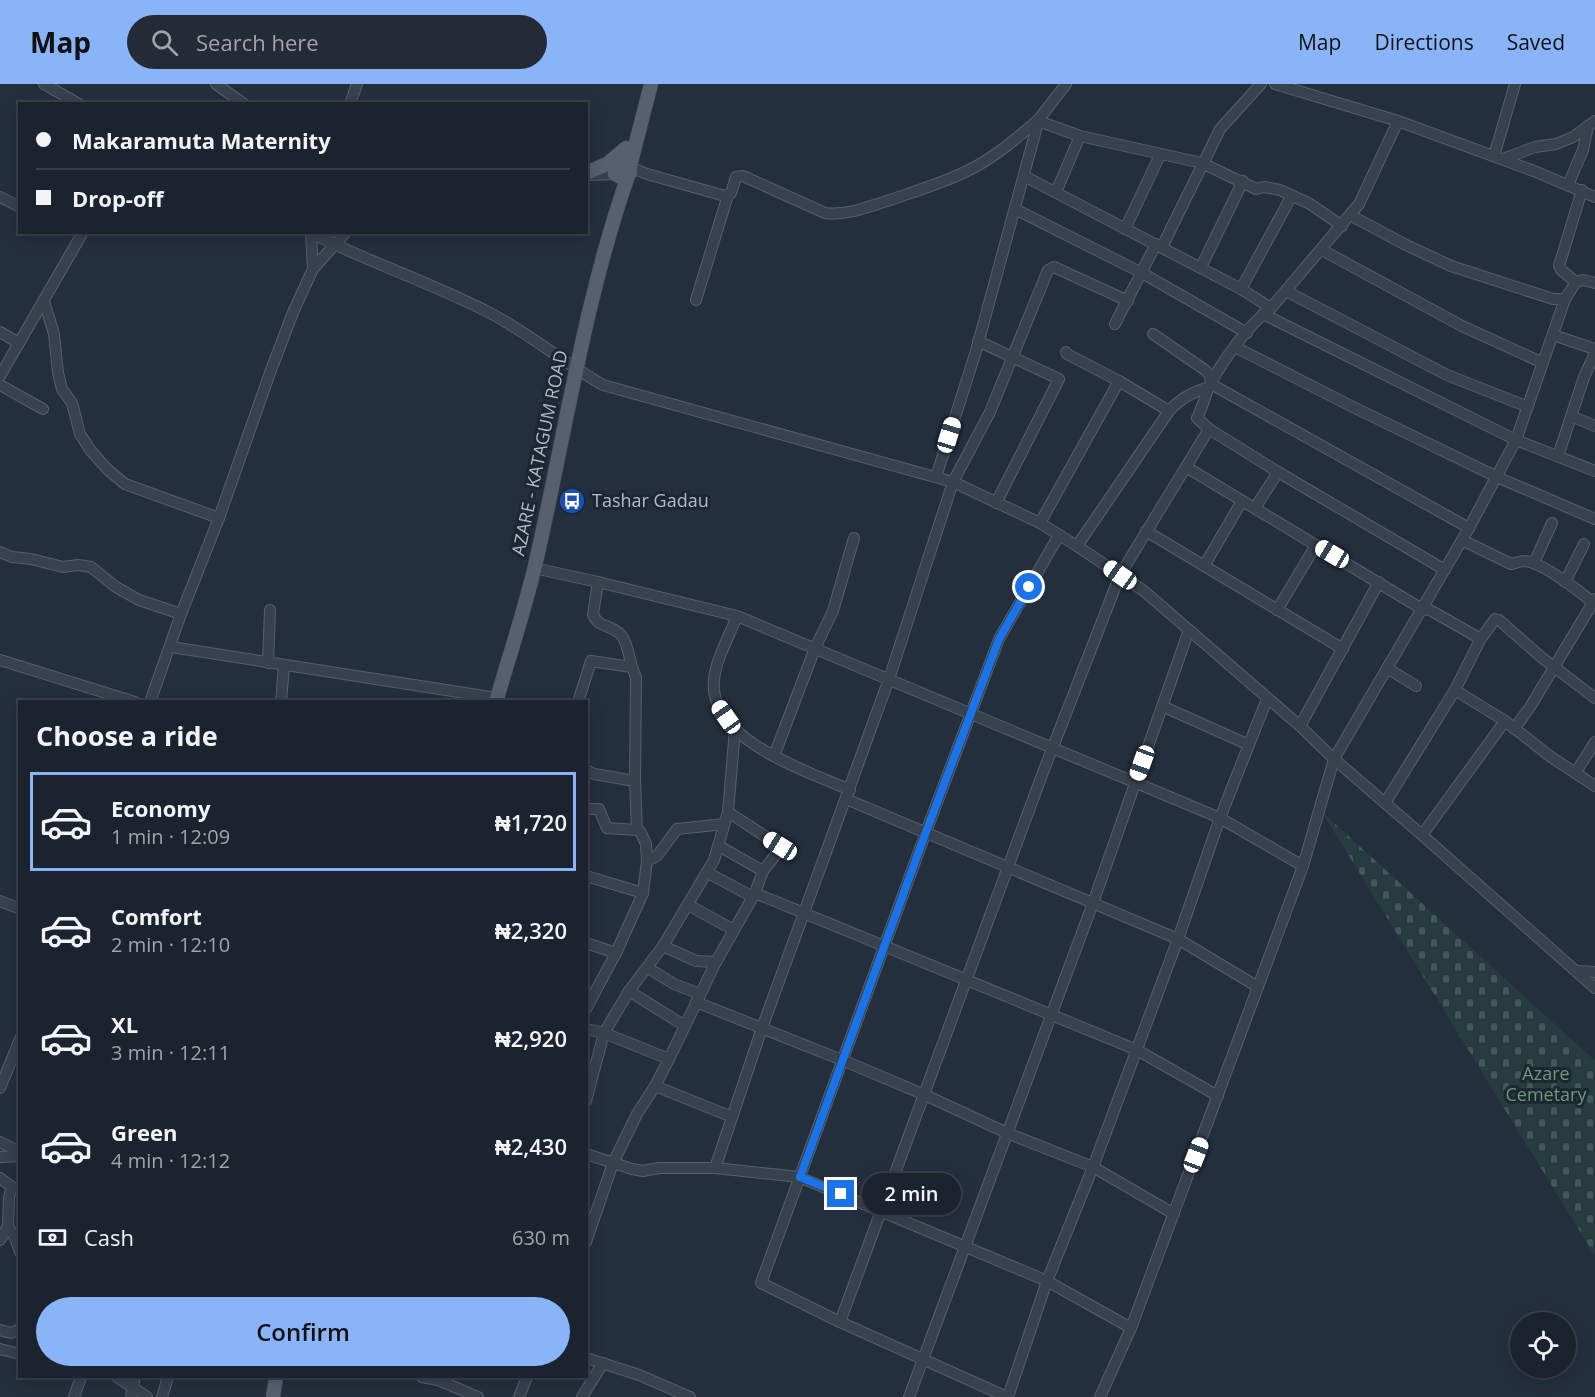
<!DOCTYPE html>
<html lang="en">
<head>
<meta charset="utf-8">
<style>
	:root { --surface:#1b232e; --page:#242b36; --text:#f1f3f6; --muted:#a0a4aa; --line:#39404a; --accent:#8ab4f8 }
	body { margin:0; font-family:"Open Sans",sans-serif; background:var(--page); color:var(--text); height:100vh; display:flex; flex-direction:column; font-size:22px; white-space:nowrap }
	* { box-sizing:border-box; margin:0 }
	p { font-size:20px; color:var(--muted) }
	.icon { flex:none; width:33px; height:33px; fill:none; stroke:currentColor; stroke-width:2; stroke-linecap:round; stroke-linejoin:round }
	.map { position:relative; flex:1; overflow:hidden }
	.sheet { position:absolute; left:18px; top:616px; width:570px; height:678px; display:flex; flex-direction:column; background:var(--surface); border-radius:0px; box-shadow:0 3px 15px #0003,0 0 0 2px var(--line) }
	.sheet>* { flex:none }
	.top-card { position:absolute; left:18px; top:18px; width:570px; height:132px; border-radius:0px; box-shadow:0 3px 15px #0003,0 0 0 2px var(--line); display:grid; align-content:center; height:132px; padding:0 18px; background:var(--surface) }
	.fabs { position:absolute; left:1510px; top:1228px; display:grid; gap:12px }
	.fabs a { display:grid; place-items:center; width:66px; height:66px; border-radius:50%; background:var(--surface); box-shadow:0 3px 15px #0003,0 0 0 2px var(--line); font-size:30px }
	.end { position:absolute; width:27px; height:27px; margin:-14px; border:8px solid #1a73e8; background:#fff; box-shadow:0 0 0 3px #fff }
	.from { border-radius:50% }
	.bubble { position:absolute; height:42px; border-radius:21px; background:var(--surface); box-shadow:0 3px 15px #0003,0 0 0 2px var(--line); font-size:20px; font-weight:600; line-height:42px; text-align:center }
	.car { position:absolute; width:18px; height:36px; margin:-18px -9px; border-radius:8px; box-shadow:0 0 4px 2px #0007; background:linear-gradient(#fff 24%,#345 0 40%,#fff 0 76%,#345 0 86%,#fff 0) }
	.top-card b { display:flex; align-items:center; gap:21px; height:57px; font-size:22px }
	.top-card b+b { border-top:2px solid var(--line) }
	.top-card i { width:15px; height:15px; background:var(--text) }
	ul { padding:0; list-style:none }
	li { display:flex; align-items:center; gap:18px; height:99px; margin:0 12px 9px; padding:0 6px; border:3px solid transparent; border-radius:0px }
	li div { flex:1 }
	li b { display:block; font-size:22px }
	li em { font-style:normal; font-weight:600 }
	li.active { border-color:var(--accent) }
	li>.icon { width:54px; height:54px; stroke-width:1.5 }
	h2 { padding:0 18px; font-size:27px; line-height:72px }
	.pay { display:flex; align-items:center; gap:15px; height:66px; padding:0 18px; font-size:22px }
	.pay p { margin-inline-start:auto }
	.action { display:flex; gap:12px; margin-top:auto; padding:12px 18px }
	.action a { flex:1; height:69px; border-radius:36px; background:var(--accent); color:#111; font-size:24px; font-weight:600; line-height:69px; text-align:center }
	header { display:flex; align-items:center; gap:36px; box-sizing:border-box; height:84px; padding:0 30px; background:var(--accent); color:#111 }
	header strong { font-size:28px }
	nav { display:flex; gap:33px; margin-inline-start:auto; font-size:21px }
	.search { width:420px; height:54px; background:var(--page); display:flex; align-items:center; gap:15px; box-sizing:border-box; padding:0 21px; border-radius:33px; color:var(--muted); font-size:22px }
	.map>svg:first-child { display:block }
	.cemetery { fill:url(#cemetery-stones) }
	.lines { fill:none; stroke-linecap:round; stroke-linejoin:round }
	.minor-casing { stroke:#565f6c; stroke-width:12 }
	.major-casing { stroke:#414a57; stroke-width:15 }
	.minor { stroke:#38414e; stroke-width:10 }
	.major { stroke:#56606e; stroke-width:14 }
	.route { stroke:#1a73e8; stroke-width:8 }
	.labels { text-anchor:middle; stroke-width:6; stroke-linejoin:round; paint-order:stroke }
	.street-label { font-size:18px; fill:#b4bcc9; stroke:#1d2633 }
	.poi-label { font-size:18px; fill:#b4bcc9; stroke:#1d2633; text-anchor:start }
	.park-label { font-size:18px; fill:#6b9a76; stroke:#1d2633 }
</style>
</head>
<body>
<header>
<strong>Map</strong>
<div class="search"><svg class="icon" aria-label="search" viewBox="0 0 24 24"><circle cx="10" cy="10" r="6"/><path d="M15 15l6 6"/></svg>Search here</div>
<nav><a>Map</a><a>Directions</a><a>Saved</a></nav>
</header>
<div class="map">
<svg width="1595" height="1313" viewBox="0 0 1595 1313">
	<defs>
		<pattern id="cemetery-stones" width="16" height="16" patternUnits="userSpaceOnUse" patternTransform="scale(1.5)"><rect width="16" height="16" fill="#263c3f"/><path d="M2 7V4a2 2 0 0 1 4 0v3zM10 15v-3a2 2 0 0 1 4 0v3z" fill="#435659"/></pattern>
	</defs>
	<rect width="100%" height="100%" fill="#242f3e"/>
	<!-- cemetery -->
	<path class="cemetery" d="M1322,728L1595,977V1172Z"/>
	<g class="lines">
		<!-- minor casing -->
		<g class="minor-casing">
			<g id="minor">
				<path d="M44,0L79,20"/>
				<path d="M216,0L244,20"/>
				<path d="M1275,0L1398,37L1534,87L1595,113"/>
				<path d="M350,20L357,0"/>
				<path d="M1038,37L1080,52L1202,79L1256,105L1264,103L1280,106L1310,120L1342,142"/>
				<path d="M1398,37L1359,120L1271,224C1248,241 1222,277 1209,303C1205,313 1202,324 1197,334L1209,345L1278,388L1445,486"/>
				<path d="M1494,72L1515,0"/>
				<path d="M1503,75L1535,63L1556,60L1573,53L1595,37"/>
				<path d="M630,83L647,90L725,112L731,109L736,93L743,92L825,129C846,132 867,123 887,117C913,108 940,100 965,88C993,75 1016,55 1039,35"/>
				<path d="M587,91L615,90"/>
				<path d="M1024,92L1241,205L1271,224"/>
				<path d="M1568,101L1583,66L1588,42"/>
				<path d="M1056,108L1080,52"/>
				<path d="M0,113L20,123"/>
				<path d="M1015,125L1142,189L1247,249"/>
				<path d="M1350,131L1404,160L1451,182L1553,215H1565L1576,198L1583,196L1595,199"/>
				<path d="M1125,145L1160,71"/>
				<path d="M309,148C368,178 432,199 490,229C530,250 564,279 603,301L953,398L1040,439L1077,462L1144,507L1300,642L1334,675L1422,751L1595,904"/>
				<path d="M311,150L313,185"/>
				<path d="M1162,163L1220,45L1261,0"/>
				<path d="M1322,166L1462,242L1543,279"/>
				<path d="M1201,183L1243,97"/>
				<path d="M1576,198L1561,186L1559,182L1582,106"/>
				<path d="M1241,205L1291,113"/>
				<path d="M1286,207L1447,291L1528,323"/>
				<path d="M696,216L728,111"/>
				<path d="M44,217L54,250L58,289L62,305L72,319L80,350L91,367L108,386L125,400L219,434"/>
				<path d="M1263,230L1516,356L1595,387"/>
				<path d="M1115,240L1156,160"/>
				<path d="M0,248L19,259"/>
				<path d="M1153,250L1205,286L1210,292L1211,300"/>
				<path d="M1553,251L1595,265"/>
				<path d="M978,257L1059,295L996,419"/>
				<path d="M1235,263L1351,322L1497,393L1595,435"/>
				<path d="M1066,268L1067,270L1119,297L1169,327"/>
				<path d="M0,292L83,148"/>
				<path d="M1211,300L1469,444"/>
				<path d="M0,301L43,325"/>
				<path d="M1573,333L1595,342"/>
				<path d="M1558,372L1584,293L1595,269"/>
				<path d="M1186,383L1422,525L1430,526L1479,554L1483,552L1495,535L1499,536L1541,573L1595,614"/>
				<path d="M936,393L976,267L1039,35L1066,0"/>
				<path d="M1255,424L1278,388"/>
				<path d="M1040,439L1119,297"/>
				<path d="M1146,447L1343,565"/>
				<path d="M1462,456L1511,480C1516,479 1519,477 1525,477C1544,479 1579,507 1595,520"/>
				<path d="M1077,462L1169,327C1181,314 1193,308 1209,303"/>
				<path d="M0,468L12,473L31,475L63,483L78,481L91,483L116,503L139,516L181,530"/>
				<path d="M1534,479L1552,439"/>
				<path d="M1204,482L1242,417"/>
				<path d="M534,484L598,498L737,532L1220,734L1303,782"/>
				<path d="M1565,498L1584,460"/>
				<path d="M1277,526L1316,461"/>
				<path d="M737,532C729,554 711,582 714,607C721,660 807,687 850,706"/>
				<path d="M171,563L497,614"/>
				<path d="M0,576L135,618"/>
				<path d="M268,579L270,526"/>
				<path d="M1387,584L1416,602"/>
				<path d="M1455,606L1505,637L1551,673L1595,702"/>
				<path d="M150,618L181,530L219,434L271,286L294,226L313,185L346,148"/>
				<path d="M281,618L284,581"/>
				<path d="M578,618L591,577L631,583"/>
				<path d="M1162,622L1249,661"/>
				<path d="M1300,642L1379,498"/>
				<path d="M1514,645L1530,623L1595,515"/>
				<path d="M774,672L815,564L833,527L854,454"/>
				<path d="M586,686L594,690L635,697"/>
				<path d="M1576,688L1595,658"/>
				<path d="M846,715L1178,855L1258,903"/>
				<path d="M1385,719L1455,606L1481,554"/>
				<path d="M586,725H599L607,744L637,746"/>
				<path d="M728,728L780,762V765L763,787"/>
				<path d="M1422,751L1505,637"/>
				<path d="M647,777L657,772L677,745L724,740"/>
				<path d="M708,789L753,813"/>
				<path d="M586,792L643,809"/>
				<path d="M755,809L1137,966L1218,1012"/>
				<path d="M0,817L20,825"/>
				<path d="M688,821L734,846"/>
				<path d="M586,859L616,869"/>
				<path d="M663,862L696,877L716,878"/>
				<path d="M648,884L674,900L700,910"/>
				<path d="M1576,887L1595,888"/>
				<path d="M629,907L685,942"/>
				<path d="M696,918L842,976L925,1011L1007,1049L1093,1083L1174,1130"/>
				<path d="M586,925L616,869L643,809L647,777L646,760L640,747L637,746L635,697L636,593C629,580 630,564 622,552C614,541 597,544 593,530L598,498"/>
				<path d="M586,945L604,949L669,975"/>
				<path d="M655,1002L732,1033"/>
				<path d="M0,1004L20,955"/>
				<path d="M586,1017L604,949L629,907L663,862L714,776L728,728L735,645"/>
				<path d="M0,1058L20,1068"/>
				<path d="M586,1070L632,1085L643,1087L659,1084H715L762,944L889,595L953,398L990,328L1048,186L1054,183L1128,217"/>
				<path d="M0,1073L20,1072"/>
				<path d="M715,1084L799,1093L1047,1197L1131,1244"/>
				<path d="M0,1094L12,1103L9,1113L8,1142L0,1156"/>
				<path d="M8,1142L15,1154L20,1168"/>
				<path d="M586,1158L613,1079L637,1030L655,1002L669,975L716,878L755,809L763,787L719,762"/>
				<path d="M840,1238L1042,691L1120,491L1209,345"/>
				<path d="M0,1246L11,1249L20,1245"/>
				<path d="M0,1265L20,1270"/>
				<path d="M586,1274L639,1291L690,1313"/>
				<path d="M117,1293L147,1313"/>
				<path d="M422,1293L438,1296L478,1313"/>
				<path d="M74,1313L81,1293"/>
				<path d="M131,1313L135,1293"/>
				<path d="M162,1313L168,1293"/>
				<path d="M519,1313L527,1293"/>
				<path d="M582,1313L603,1279"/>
				<path d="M909,1313L1093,819L1189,546"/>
				<path d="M1007,1313L840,1238L761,1199L926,748L999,555L1059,451"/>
				<path d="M1008,1313L1047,1197L1093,1083L1178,855L1220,734L1267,615"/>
				<path d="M1100,1313L1131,1244L1303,782L1334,675L1469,444L1516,356L1565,215"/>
			</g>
		</g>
		<!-- major casing -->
		<g class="major-casing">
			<g id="major">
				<path d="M630,82L627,79L619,78L615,83V90L622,94L630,89V82L651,0"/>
				<path d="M586,89L607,80L626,64"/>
				<path d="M496,618C509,573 524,528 535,482C565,352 584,218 628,92"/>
				<path d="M273,1313L276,1293"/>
			</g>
		</g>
		<!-- minor -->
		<use href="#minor" class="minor"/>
		<!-- major -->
		<use href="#major" class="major"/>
	</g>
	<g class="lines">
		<!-- route -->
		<path class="route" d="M841,1110L800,1093L926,748L999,555L1029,503"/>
	</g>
	<!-- icons -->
	<defs>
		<g id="bus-disc" transform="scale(1.35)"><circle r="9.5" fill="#1a4fb4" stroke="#1d2633"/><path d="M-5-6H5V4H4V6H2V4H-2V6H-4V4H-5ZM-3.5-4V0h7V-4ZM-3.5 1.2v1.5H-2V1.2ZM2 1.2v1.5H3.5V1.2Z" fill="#fff"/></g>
	</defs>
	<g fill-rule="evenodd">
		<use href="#bus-disc" x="572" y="417"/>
	</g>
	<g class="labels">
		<!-- street labels -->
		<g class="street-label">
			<text transform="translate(540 369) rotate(-78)" y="6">AZARE - KATAGUM ROAD</text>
		</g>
		<!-- poi labels -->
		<g class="poi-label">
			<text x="592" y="423">Tashar Gadau</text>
		</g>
		<!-- park labels -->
		<g class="park-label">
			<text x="1546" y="996">Azare<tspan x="1546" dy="21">Cemetary</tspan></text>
		</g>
	</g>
</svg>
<div class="fabs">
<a><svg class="icon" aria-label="locate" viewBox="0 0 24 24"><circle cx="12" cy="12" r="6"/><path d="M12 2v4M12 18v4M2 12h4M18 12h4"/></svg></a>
</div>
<i class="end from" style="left:1029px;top:503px"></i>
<i class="end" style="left:841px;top:1110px"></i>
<div class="bubble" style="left:862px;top:1089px;width:99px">2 min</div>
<i class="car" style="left:949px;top:351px;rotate:17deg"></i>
<i class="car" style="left:1332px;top:470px;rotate:301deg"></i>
<i class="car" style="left:1120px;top:491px;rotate:305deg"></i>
<i class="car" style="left:726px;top:633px;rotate:325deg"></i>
<i class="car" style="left:1142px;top:679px;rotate:200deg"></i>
<i class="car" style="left:780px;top:762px;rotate:302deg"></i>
<i class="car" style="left:1196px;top:1071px;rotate:21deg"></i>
<div class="top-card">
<b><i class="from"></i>Makaramuta Maternity</b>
<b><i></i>Drop-off</b>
</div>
<section class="sheet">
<h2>Choose a ride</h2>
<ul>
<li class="active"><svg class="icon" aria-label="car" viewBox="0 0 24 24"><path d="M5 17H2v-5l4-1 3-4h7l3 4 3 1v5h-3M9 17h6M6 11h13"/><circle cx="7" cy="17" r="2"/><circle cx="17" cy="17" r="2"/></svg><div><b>Economy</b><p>1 min · 12:09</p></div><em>₦1,720</em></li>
<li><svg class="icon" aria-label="car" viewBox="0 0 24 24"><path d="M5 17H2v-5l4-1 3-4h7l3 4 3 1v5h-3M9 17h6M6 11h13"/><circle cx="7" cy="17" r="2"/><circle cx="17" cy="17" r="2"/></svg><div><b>Comfort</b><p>2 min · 12:10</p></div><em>₦2,320</em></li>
<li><svg class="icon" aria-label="car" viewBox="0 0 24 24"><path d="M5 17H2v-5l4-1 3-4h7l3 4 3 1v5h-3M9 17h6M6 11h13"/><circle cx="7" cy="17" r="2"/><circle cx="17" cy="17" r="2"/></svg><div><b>XL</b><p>3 min · 12:11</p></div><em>₦2,920</em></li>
<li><svg class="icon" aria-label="car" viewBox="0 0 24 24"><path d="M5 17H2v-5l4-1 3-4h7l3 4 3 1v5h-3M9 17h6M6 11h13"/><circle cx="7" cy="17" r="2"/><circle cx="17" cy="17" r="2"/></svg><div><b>Green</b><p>4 min · 12:12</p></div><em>₦2,430</em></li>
</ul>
<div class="pay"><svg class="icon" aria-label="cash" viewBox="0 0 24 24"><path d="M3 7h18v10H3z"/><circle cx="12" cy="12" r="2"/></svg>Cash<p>630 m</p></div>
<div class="action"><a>Confirm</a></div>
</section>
</div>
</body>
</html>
